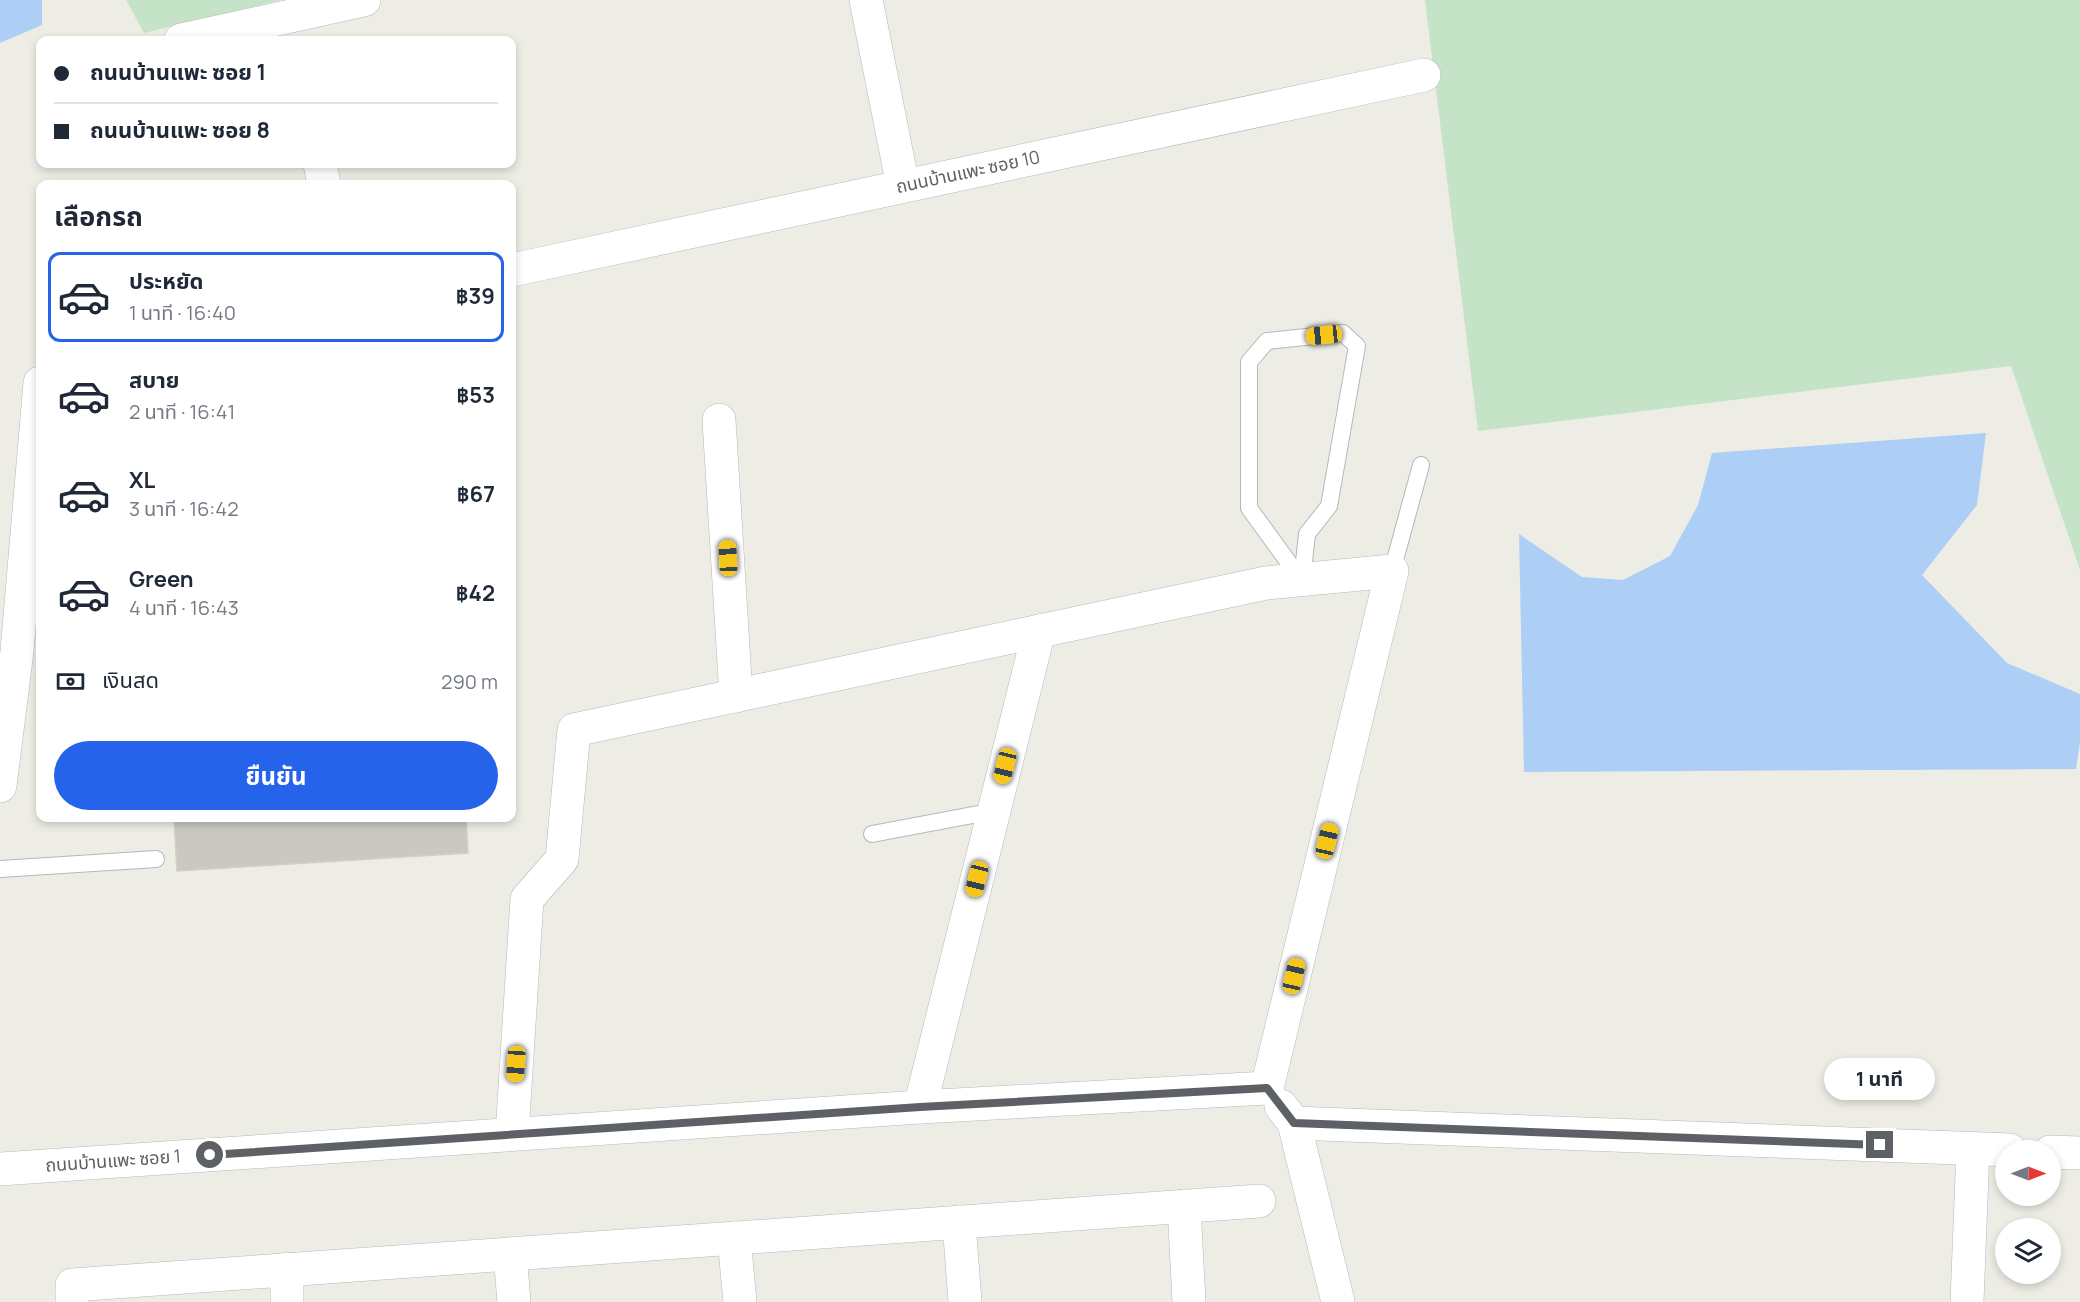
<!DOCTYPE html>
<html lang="th">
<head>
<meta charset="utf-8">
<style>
	:root { --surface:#fff; --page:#f2f2f3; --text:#1f2937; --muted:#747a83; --line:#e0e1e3; --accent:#2563eb }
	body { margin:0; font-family:Manrope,"Noto Sans Thai",sans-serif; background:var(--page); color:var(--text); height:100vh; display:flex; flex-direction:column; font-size:22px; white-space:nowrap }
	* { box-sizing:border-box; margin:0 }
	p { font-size:20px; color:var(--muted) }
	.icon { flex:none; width:33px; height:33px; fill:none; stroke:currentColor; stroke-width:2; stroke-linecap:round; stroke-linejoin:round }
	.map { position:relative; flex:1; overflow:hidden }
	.panel { position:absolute; left:36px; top:180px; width:480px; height:642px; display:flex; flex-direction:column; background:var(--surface); border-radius:12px; box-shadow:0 3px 9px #0003 }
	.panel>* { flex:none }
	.guide { position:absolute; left:36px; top:36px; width:480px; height:132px; border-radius:12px; box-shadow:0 3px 9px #0003; display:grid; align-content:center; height:132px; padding:0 18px; background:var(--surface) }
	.needle { width:39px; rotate:90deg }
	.controls { position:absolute; left:1995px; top:1140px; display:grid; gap:12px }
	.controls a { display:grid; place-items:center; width:66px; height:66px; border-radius:50%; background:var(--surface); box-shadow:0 3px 9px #0003; font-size:30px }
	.end { position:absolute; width:27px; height:27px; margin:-14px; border:8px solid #5d6064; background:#fff; box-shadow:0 0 0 3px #fff }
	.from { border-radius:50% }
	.bubble { position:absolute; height:42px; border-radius:21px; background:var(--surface); box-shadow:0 3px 9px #0003; font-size:20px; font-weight:700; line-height:42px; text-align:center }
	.car { position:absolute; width:18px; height:36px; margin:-18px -9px; border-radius:8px; box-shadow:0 0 4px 2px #0007; background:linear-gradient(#f5c518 24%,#345 0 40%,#f5c518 0 76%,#345 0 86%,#f5c518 0) }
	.guide b { display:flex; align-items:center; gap:21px; height:57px; font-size:22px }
	.guide b+b { border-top:2px solid var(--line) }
	.guide i { width:15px; height:15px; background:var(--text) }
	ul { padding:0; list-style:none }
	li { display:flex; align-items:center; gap:18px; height:90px; margin:0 12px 9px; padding:0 6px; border:3px solid transparent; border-radius:12px }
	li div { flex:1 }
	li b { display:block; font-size:22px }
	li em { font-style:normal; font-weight:700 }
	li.on { border-color:var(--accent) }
	li>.icon { width:54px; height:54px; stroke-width:1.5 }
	h2 { padding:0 18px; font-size:27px; line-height:72px }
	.pay { display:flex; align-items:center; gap:15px; height:66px; padding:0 18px; font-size:22px }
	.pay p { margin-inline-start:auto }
	.action { display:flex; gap:12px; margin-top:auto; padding:12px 18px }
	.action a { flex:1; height:69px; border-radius:36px; background:var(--accent); color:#fff; font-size:24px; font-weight:700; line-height:69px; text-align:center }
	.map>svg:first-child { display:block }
	.green { fill:#c4e3c7 }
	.water { fill:#adcff6 }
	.building { fill:#c9c8c2; stroke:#d2cfc4; stroke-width:1.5 }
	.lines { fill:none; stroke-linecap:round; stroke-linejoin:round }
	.lane-casing { stroke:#b5b7bb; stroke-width:18 }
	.street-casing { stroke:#b5b7bb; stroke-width:34 }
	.lane { stroke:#fff; stroke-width:16 }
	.street { stroke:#fff; stroke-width:33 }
	.route { stroke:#5d6064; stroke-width:8 }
	.labels { text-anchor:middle; stroke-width:4.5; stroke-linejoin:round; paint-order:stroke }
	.street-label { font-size:18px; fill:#5d6064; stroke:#fff }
</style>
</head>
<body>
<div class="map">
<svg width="2080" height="1302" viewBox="0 0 2080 1302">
	<rect width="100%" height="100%" fill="#eeede5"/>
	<!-- green -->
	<g class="green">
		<path d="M126,0H281L144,33Z"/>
		<path d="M1425,0H2080V570L2011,366L1478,431Z"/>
	</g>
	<!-- water -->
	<g class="water">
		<path d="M0,0H42V25L0,43Z"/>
		<path d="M1986,433L1977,505L1922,575L2007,663L2080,694V742L2076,769L1524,772L1519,534L1582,577L1623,580L1670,556L1698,505L1712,453Z"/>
	</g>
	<!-- building -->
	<path class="building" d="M174,818H466L468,853L177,871Z"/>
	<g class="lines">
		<!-- lane casing -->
		<g class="lane-casing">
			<g id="lane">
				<path d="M1343,333L1357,346L1329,506L1307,534L1302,581L1249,508V362L1267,341Z"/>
				<path d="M1392,571L1421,465"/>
				<path d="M872,834L994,811"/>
				<path d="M0,869L156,859"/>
			</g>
		</g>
		<!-- street casing -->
		<g class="street-casing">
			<g id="street">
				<path d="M866,0L903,186"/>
				<path d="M181,40L364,0"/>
				<path d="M320,164L324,184"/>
				<path d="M512,270L1424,75"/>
				<path d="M719,420L736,696"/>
				<path d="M0,786L17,651L40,383"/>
				<path d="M1281,1106L1294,1123L1338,1302"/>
				<path d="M920,1107L1039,631"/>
				<path d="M1294,1123L2010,1150"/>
				<path d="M512,1134L527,899L562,859L574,730L1266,583L1392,571L1267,1088"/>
				<path d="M2050,1152L2080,1153"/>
				<path d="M0,1169L920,1107L1267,1088"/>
				<path d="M1184,1206L1189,1302"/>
				<path d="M959,1222L965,1302"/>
				<path d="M734,1238L740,1302"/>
				<path d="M510,1254L514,1302"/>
				<path d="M287,1269V1302"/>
				<path d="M72,1302V1285L1259,1201"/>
				<path d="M1967,1302L1973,1149"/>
			</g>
		</g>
		<!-- lane -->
		<use href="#lane" class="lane"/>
		<!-- street -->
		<use href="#street" class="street"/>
	</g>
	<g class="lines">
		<!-- route -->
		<path class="route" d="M210,1155L920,1107L1267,1088L1294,1123L1880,1145"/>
	</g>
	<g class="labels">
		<!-- street labels -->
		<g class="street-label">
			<text transform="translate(968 172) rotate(-12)" y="6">ถนนบ้านแพะ ซอย 10</text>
			<text transform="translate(113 1161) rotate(-4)" y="6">ถนนบ้านแพะ ซอย 1</text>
		</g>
	</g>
</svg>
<div class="controls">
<a><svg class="needle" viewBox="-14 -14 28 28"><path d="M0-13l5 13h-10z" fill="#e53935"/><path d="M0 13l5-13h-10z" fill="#747a83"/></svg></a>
<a><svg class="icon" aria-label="layers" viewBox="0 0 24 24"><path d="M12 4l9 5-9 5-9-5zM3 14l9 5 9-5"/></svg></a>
</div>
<i class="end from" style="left:210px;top:1155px"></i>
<i class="end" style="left:1880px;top:1145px"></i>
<div class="bubble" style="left:1824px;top:1058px;width:111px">1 นาที</div>
<i class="car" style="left:1324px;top:335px;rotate:264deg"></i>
<i class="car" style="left:728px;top:558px;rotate:357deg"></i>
<i class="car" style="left:1005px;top:766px;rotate:194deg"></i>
<i class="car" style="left:1327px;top:841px;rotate:13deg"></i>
<i class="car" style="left:977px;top:879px;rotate:194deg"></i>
<i class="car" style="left:1294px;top:976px;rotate:13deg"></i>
<i class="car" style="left:516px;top:1064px;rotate:184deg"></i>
<div class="guide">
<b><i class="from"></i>ถนนบ้านแพะ ซอย 1</b>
<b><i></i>ถนนบ้านแพะ ซอย 8</b>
</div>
<section class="panel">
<h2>เลือกรถ</h2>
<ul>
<li class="on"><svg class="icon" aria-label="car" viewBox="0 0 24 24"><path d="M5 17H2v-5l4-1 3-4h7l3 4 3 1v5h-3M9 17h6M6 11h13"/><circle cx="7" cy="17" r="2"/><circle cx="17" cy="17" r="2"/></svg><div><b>ประหยัด</b><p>1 นาที · 16:40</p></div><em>฿39</em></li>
<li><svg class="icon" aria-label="car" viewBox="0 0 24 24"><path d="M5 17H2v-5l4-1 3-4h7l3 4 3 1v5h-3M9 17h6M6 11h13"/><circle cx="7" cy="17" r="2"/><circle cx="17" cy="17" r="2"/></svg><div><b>สบาย</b><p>2 นาที · 16:41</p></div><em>฿53</em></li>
<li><svg class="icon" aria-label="car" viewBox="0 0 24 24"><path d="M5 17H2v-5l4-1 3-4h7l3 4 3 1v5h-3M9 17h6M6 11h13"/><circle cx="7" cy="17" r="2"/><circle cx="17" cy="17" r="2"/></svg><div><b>XL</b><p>3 นาที · 16:42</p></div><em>฿67</em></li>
<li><svg class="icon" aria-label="car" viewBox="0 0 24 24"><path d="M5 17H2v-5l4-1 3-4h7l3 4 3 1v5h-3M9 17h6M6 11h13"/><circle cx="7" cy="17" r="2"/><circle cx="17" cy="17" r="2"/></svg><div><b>Green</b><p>4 นาที · 16:43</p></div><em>฿42</em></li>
</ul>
<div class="pay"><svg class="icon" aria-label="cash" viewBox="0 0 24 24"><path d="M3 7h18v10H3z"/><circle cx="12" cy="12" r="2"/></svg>เงินสด<p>290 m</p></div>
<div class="action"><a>ยืนยัน</a></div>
</section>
</div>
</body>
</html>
